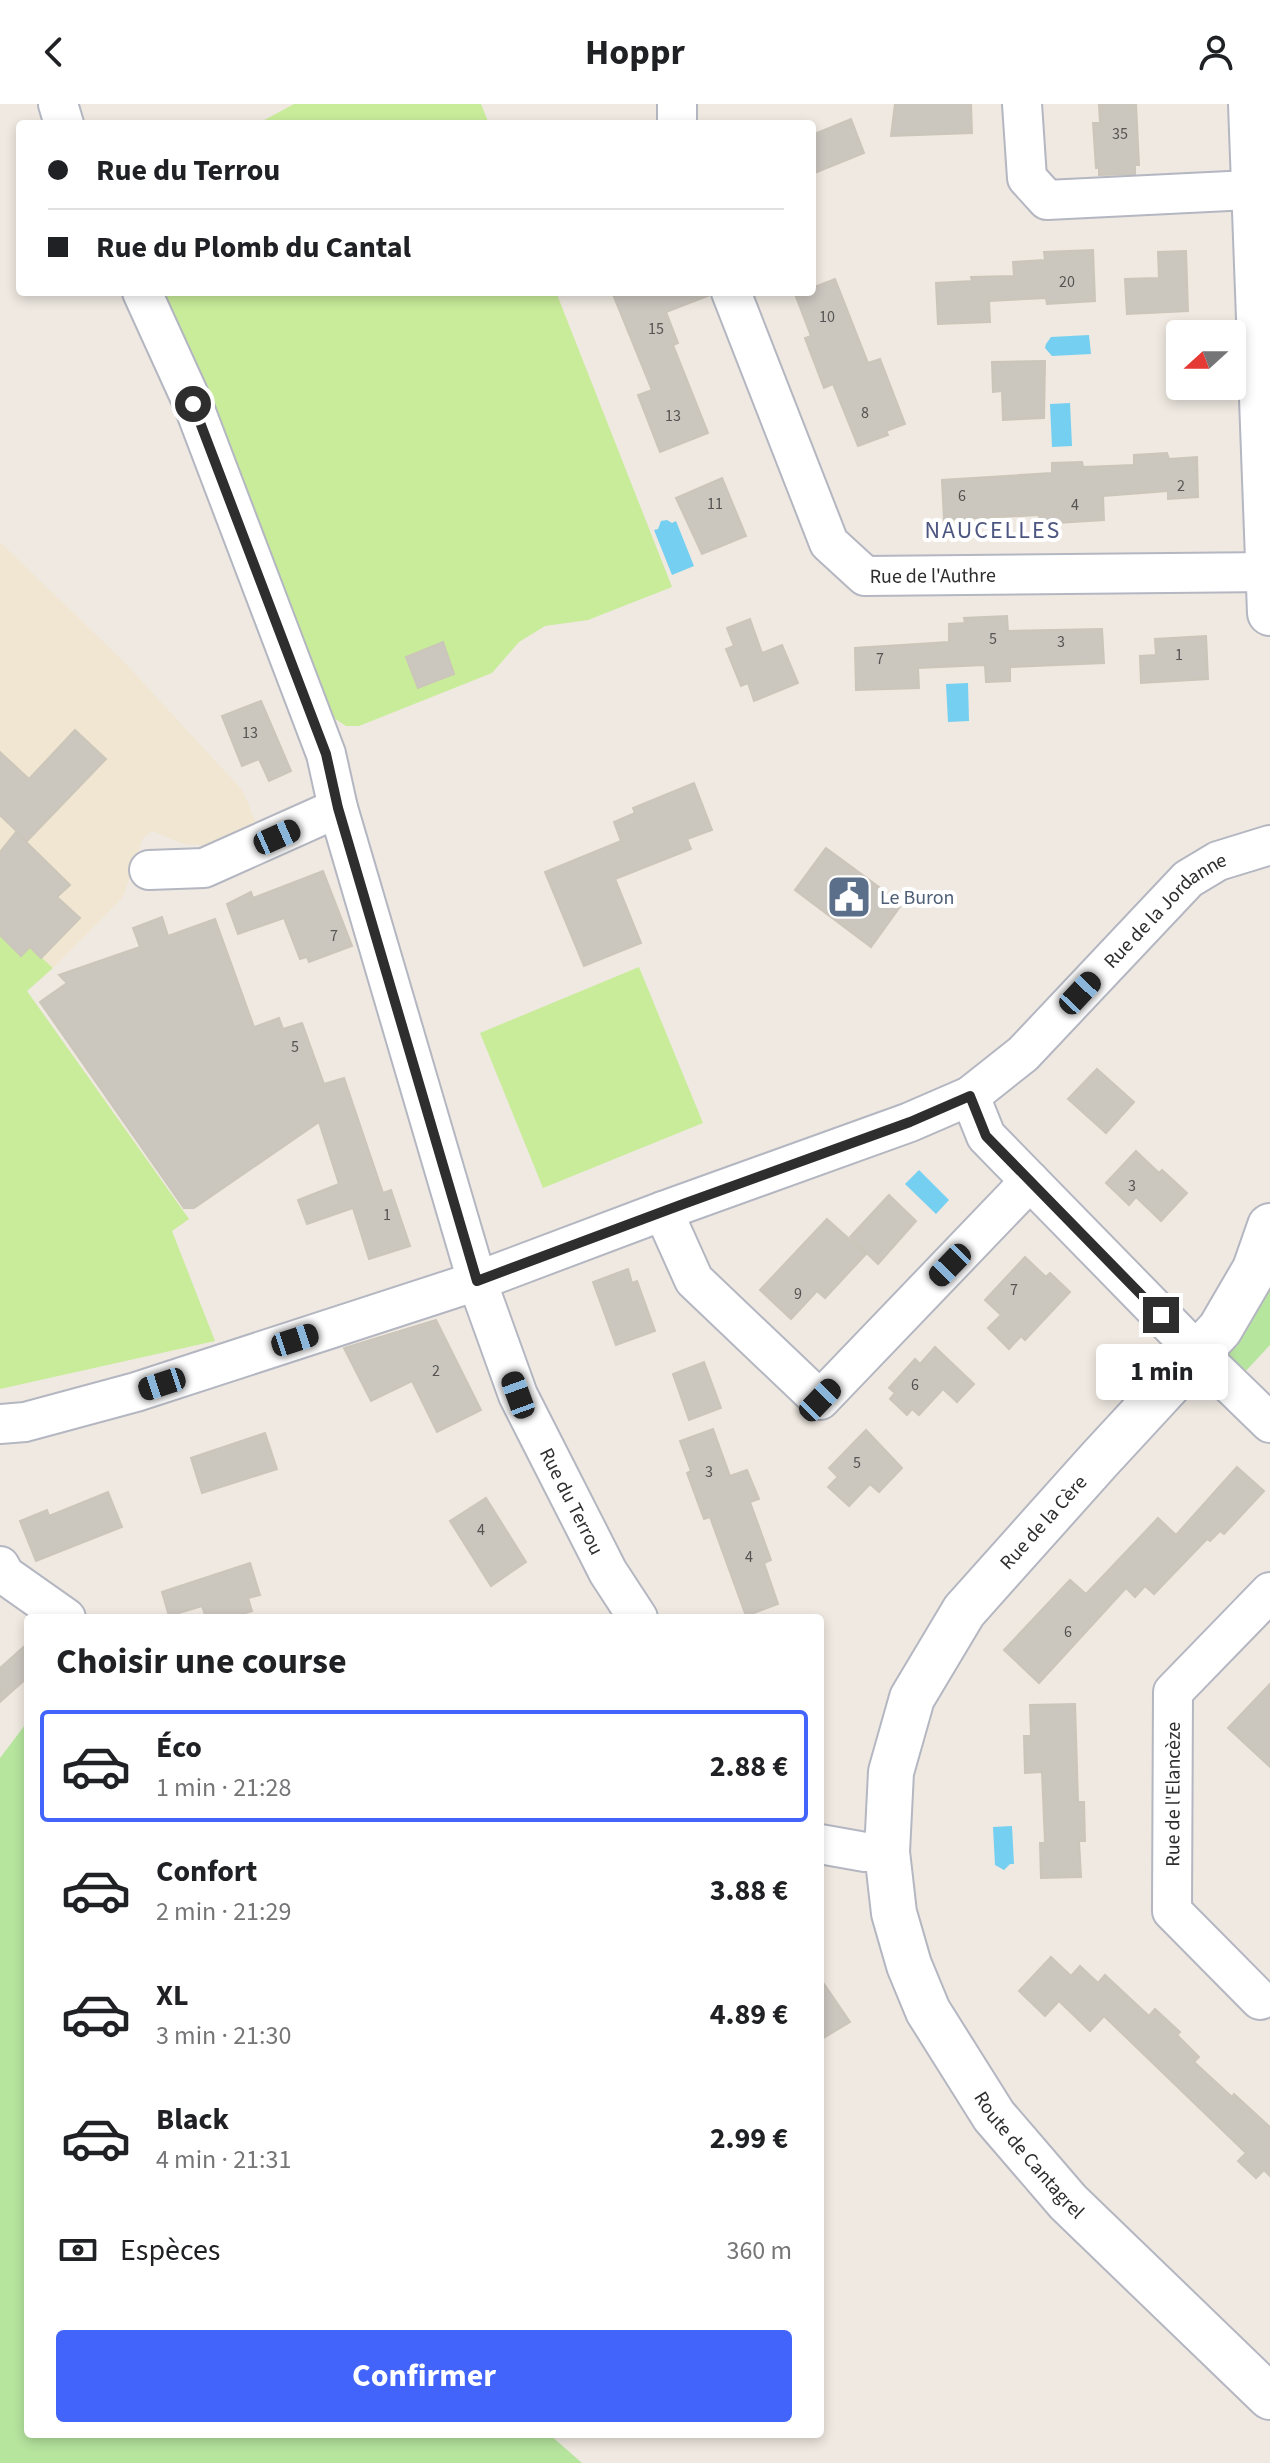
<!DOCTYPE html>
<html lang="fr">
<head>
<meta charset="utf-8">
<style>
	:root { --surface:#fff; --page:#f2f2f2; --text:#202124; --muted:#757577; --line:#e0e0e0; --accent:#4264fb }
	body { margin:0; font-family:"Source Sans 3",sans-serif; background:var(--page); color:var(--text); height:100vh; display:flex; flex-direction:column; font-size:30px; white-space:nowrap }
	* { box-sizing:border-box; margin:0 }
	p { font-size:26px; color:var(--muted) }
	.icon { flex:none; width:44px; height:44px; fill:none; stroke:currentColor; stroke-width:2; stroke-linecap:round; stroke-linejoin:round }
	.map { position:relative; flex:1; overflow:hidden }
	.details { position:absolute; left:24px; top:1510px; width:800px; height:824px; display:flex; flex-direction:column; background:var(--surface); border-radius:8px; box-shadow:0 4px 12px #0003 }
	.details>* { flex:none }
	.top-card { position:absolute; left:16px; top:16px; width:800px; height:176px; border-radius:8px; box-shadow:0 4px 12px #0003; display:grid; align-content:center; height:176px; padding:0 32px; background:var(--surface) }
	.needle { width:52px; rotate:249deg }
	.buttons { position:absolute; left:1166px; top:216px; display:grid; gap:16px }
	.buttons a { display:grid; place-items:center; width:80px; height:80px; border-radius:8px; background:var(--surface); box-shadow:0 4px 12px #0003; font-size:40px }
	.end { position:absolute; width:36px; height:36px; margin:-18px; border:10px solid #2e2e2e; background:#fff; box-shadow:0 0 0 4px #fff }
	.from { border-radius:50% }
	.bubble { position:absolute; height:56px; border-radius:8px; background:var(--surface); box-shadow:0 4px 12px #0003; font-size:26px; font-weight:700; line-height:56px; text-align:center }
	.car { position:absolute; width:24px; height:48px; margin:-24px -12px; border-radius:10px; box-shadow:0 0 6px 2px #0007; background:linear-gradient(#222 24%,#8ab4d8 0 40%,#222 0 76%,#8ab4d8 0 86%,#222 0) }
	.top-card b { display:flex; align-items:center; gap:28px; height:76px; font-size:30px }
	.top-card b+b { border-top:2px solid var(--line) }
	.top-card i { width:20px; height:20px; background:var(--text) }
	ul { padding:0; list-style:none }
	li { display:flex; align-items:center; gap:24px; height:112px; margin:0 16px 12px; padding:0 16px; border:4px solid transparent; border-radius:8px }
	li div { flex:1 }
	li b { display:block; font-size:30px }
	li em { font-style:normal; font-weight:700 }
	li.on { border-color:var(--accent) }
	li>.icon { width:72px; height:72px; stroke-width:1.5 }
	h2 { padding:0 32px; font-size:36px; line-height:96px }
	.pay { display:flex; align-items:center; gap:20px; height:88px; padding:0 32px; font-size:30px }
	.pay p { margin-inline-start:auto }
	.primary-button { display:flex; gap:16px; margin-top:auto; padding:16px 32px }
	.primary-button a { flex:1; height:92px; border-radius:8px; background:var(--accent); color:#fff; font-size:32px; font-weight:700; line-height:92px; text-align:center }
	header { display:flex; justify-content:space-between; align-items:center; height:104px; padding:0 32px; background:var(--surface); font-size:36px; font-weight:700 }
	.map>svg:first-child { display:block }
	.education { fill:#f0e6d1 }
	.green { fill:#b6e59e }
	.pitch { fill:#c9ec9a }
	.water { fill:#75cff0 }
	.building { fill:#cbc7bf; stroke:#cbc5ba; stroke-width:2 }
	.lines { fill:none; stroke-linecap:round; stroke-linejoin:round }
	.street-casing { stroke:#b4b7c1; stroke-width:42 }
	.secondary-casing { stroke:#b4b7c1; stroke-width:48 }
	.street { stroke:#fff; stroke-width:38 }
	.secondary { stroke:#fff; stroke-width:44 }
	.route { stroke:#2e2e2e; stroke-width:10 }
	.labels { text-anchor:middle; stroke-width:8; stroke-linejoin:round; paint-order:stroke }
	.number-label { font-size:16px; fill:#555452 }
	.street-label { font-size:20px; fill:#2e2e2e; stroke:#fff }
	.service-label { font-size:20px; fill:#4e5e75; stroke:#fff; text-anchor:start }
	.quarter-label { font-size:24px; letter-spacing:2px; fill:#4d5680; stroke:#fff }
</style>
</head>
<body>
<header><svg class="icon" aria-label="back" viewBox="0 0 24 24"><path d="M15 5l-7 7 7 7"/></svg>Hoppr<svg class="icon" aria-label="person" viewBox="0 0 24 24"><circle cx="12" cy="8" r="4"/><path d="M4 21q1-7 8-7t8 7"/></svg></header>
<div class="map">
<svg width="1270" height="2359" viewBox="0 0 1270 2359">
	<rect width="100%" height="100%" fill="#efe9e1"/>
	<!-- education -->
	<path class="education" d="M0,438L123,557L243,687L259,727L219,743L184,740L152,727L143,734L123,793L53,864L31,843L21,852L0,831Z"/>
	<!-- green -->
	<g class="green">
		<path d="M1270,1181V1241L1243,1270L1223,1250Z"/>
		<path d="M28,1617V2330H549L582,2359H0V1654Z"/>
	</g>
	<!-- pitch -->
	<g class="pitch">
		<path d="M294,0H481L489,20H257Z"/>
		<path d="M160,188H556L672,483L588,516L545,522L519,538L492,569L359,622H346L325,608Z"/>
		<path d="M0,831L21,851L30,843L53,864L27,887L189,1115L172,1127L215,1237L0,1285Z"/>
		<path d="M639,863L703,1019L543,1084L480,929Z"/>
	</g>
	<!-- water -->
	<g class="water">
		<path d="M1089,231L1091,250L1052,252L1045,244L1046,240L1051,233Z"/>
		<path d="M1070,299L1072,342L1052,343L1050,300Z"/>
		<path d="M667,416L672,419L676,417L694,462L672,471L654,426L658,425L661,417Z"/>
		<path d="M968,579L969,617L948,618L946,580Z"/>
		<path d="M919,1066L949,1096L936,1110L905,1080Z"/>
		<path d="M1012,1722L1014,1760H1010L1004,1766L995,1761L993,1723Z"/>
	</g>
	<!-- building -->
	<g class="building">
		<path d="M895,0H971L972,29L891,32Z"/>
		<path d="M1099,0H1136L1139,61H1135V70L1099,71V64H1096L1093,19H1100Z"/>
		<path d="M851,15L864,49L812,70V31Z"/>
		<path d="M1093,146L1095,197L1047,200L1046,194L989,197L990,218L938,220L936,179L972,177L971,173L1014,172L1013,158L1045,156L1044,148Z"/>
		<path d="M1186,147L1188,207L1127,210L1125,175L1159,174L1158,148Z"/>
		<path d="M835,175L868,259L880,255L905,320L886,327L888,331L858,342L833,280L824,284L805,234L811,232L795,190L812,188V184Z"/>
		<path d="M612,188H710V191L666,208L678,239L673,241L708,329L660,348L638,291L652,286Z"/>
		<path d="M1045,257L1044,314L1003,316L1002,287L993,288L992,258Z"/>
		<path d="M1167,349L1169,355L1197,353L1198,393L1168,395V387L1103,392L1104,416L1040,420L1039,411L944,416L942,376L1052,369V359L1082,358L1083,363L1134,361V351Z"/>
		<path d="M722,374L746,432L702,450L676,394Z"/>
		<path d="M1007,512L1008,527L1102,525L1104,559L1010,563V577L986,578L985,561L918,564L919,584L856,586L855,544L949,538V520L965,519L964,514Z"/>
		<path d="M750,515L762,549L782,541L798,579L754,597L748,579L741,582L726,545L734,542L727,524Z"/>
		<path d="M1206,532L1208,575L1141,579L1140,552L1156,551L1155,535Z"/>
		<path d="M443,538L454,570L418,584L406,553Z"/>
		<path d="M261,597L291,667L269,677L259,655L242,662L222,612Z"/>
		<path d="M75,626L106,655L27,737L0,711V648L29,675Z"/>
		<path d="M694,679L712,726L687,735L691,745L615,775L641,839L584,862L545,768L621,737L614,718L635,709L633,704Z"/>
		<path d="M16,728L70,781L57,793L80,814L41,854L30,843L21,852L0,831V748Z"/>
		<path d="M826,744L902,800L871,843L795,786Z"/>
		<path d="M323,767L352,842L309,858L307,853L300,855L284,814L238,830L227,800L251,788L253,794Z"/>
		<path d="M162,813L168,832L215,815L254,923L279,914L283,925L302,919L324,980L344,974L383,1089L391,1086L410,1142L369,1155L353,1104L307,1120L298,1096L339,1080L319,1018L194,1104H184L40,898L67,879L59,871L140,843L133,824Z"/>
		<path d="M1097,965L1134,998L1106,1029L1068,995Z"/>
		<path d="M1136,1047L1159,1069L1162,1066L1187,1089L1161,1117L1136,1093L1129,1101L1106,1079Z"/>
		<path d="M889,1091L916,1117L878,1160L850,1133Z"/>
		<path d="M827,1115L866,1150L825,1194L817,1187L791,1215L760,1186Z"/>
		<path d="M1025,1153L1046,1173L1050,1169L1070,1188L1025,1236L1021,1232L1009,1245L988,1224L1001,1211L985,1196Z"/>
		<path d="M628,1165L632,1179L637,1177L655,1227L616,1241L593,1178Z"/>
		<path d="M436,1216L481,1306L437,1328L412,1277L371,1297L344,1244Z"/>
		<path d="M935,1243L974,1280L957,1298L943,1285L919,1311L912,1305L907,1311L890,1295L895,1289L889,1284L915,1255L920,1260Z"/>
		<path d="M704,1258L721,1304L689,1316L673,1270Z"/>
		<path d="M713,1325L730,1372L747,1366L759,1395L750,1398L771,1456L764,1459L778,1500L746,1512L710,1413L704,1415L687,1369L691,1367L680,1337Z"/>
		<path d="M866,1326L902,1364L879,1388L870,1380L849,1402L828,1383L838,1373L829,1364Z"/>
		<path d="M265,1329L277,1365L202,1389L191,1354Z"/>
		<path d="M1237,1363L1264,1387L1224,1430L1220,1427L1210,1437L1207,1435L1154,1490L1145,1482L1135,1493L1126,1484L1039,1579L1004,1546L1070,1476L1086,1490L1158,1414L1176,1431Z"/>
		<path d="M108,1388L122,1423L36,1457L20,1417L47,1406L49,1412Z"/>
		<path d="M486,1394L526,1458L491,1482L450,1417Z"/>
		<path d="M250,1459L260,1491L248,1494L252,1507L230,1514H206L202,1502L169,1512L162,1488Z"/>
		<path d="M28,1539V1573L0,1598V1564Z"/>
		<path d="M1270,1580V1663L1228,1624Z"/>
		<path d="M1075,1600L1078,1698H1084L1085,1737H1079L1081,1773L1041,1774L1040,1739H1045L1042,1668L1025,1669L1024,1632H1031L1030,1601Z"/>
		<path d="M1051,1853L1071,1872L1080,1862L1098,1879L1105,1871L1149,1912L1155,1905L1180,1928L1177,1931L1199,1953L1194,1958L1232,1993L1234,1990L1270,2023V2072L1264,2066L1256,2074L1238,2057L1246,2049L1104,1912L1090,1927L1059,1897L1045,1912L1019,1887Z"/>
		<path d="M820,1874L850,1918L820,1936Z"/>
	</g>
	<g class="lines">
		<!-- street casing -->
		<g class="street-casing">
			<g id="street">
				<path d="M58,0L64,20"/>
				<path d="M677,0V20"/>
				<path d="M1022,0L1027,74L1047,96L1270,85"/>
				<path id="s1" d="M142,188L193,300L326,650L338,704L477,1177L518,1291L608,1468L638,1514"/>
				<path id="s2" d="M731,188L829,439L865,472L1270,468"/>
				<path d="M149,766L204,764L338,704"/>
				<path d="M970,992L986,1032L1198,1249L1270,1319"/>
				<path d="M663,1107L694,1176L820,1296L1030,1077"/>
				<path id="s3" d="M0,1320L25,1318L136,1288L477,1177L663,1107L910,1018L970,992L1023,950L1188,775L1218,757L1270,741"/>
				<path d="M0,1462L5,1471L66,1514"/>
				<path d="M820,1740L865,1748H887"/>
				<path id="s4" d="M1260,1896L1172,1807L1173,1588L1270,1488"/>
			</g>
		</g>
		<!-- secondary casing -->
		<g class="secondary-casing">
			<g id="secondary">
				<path d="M1251,0L1270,509"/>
				<path id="s5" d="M1270,1122L1255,1165L1220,1225L1099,1356L964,1507L912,1594L891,1668L887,1748L894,1809L909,1861L928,1907L994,2012L1068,2098L1270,2293"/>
			</g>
		</g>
		<!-- street -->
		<use href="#street" class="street"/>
		<!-- secondary -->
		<use href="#secondary" class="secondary"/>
	</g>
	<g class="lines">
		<!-- route -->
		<path class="route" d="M193,300L326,650L338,704L477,1177L686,1099L910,1018L970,992L986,1032L1161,1211"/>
	</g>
	<!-- icons -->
	<defs>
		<g id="civic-square" transform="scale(2.3)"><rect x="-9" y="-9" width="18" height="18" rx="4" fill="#5c6f8a" stroke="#fff"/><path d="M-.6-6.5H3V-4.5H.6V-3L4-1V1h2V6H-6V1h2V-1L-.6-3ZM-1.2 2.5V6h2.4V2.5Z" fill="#fff"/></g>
	</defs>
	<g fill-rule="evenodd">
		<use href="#civic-square" x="849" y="793"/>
	</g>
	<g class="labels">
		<!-- number labels -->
		<g class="number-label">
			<text x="1120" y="35">35</text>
			<text x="1067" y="183">20</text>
			<text x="827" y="218">10</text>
			<text x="656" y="230">15</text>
			<text x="865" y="314">8</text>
			<text x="673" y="317">13</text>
			<text x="1181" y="387">2</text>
			<text x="962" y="397">6</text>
			<text x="715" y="405">11</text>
			<text x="1075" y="406">4</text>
			<text x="993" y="540">5</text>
			<text x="1061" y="543">3</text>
			<text x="1179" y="556">1</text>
			<text x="880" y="560">7</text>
			<text x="250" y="634">13</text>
			<text x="334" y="837">7</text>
			<text x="295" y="948">5</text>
			<text x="1132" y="1087">3</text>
			<text x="387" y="1116">1</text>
			<text x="1014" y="1191">7</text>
			<text x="798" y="1195">9</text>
			<text x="436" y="1272">2</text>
			<text x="915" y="1286">6</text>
			<text x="857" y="1364">5</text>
			<text x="709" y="1373">3</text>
			<text x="481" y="1431">4</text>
			<text x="749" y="1458">4</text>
			<text x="1068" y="1533">6</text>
		</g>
		<!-- street labels -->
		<g class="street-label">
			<text dy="7" stroke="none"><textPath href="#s2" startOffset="386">Rue de l'Authre</textPath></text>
			<text dy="7" stroke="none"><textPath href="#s3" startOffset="1296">Rue de la Jordanne</textPath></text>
			<text dy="7" stroke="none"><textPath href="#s1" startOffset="1286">Rue du Terrou</textPath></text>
			<text transform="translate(1043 1418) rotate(-48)" y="7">Rue de la Cère</text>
			<text dy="7" stroke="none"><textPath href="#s4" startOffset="242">Rue de l'Elancèze</textPath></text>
			<text dy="7" stroke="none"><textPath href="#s5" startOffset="1096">Route de Cantagrel</textPath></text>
		</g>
		<!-- service labels -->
		<g class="service-label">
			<text x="880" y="800">Le Buron</text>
		</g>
		<!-- quarter labels -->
		<g class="quarter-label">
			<text x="993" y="434">NAUCELLES</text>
		</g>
	</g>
</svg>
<div class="buttons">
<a><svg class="needle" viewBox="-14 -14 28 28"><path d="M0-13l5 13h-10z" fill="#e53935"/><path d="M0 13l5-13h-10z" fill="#757577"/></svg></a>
</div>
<i class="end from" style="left:193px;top:300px"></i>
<i class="end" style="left:1161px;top:1211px"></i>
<div class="bubble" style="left:1096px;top:1240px;width:132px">1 min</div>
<i class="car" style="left:277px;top:733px;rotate:66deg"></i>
<i class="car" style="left:1080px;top:889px;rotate:43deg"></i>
<i class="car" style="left:950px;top:1161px;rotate:224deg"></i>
<i class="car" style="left:295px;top:1236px;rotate:72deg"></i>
<i class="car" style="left:162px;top:1280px;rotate:252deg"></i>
<i class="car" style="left:518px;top:1291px;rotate:340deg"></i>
<i class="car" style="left:820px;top:1296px;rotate:44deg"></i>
<div class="top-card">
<b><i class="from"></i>Rue du Terrou</b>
<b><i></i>Rue du Plomb du Cantal</b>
</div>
<section class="details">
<h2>Choisir une course</h2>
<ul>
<li class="on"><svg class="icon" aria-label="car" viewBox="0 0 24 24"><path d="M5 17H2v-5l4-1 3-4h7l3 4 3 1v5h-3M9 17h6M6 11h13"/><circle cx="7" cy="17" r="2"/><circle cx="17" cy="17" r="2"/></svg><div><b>Éco</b><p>1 min · 21:28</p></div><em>2.88 €</em></li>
<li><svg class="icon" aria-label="car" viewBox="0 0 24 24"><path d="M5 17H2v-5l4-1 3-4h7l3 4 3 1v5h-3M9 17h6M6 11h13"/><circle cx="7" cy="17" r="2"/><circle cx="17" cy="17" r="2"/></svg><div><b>Confort</b><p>2 min · 21:29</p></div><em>3.88 €</em></li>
<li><svg class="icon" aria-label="car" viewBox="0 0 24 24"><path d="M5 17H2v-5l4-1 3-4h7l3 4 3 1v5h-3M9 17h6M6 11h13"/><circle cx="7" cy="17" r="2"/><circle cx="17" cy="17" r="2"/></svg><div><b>XL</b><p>3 min · 21:30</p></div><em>4.89 €</em></li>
<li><svg class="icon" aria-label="car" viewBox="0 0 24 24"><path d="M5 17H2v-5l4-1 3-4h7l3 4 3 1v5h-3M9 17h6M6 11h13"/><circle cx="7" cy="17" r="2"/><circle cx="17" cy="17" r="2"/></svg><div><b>Black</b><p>4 min · 21:31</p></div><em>2.99 €</em></li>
</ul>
<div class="pay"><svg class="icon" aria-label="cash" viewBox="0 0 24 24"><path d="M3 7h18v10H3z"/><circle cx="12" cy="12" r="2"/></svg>Espèces<p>360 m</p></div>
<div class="primary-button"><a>Confirmer</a></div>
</section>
</div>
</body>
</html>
